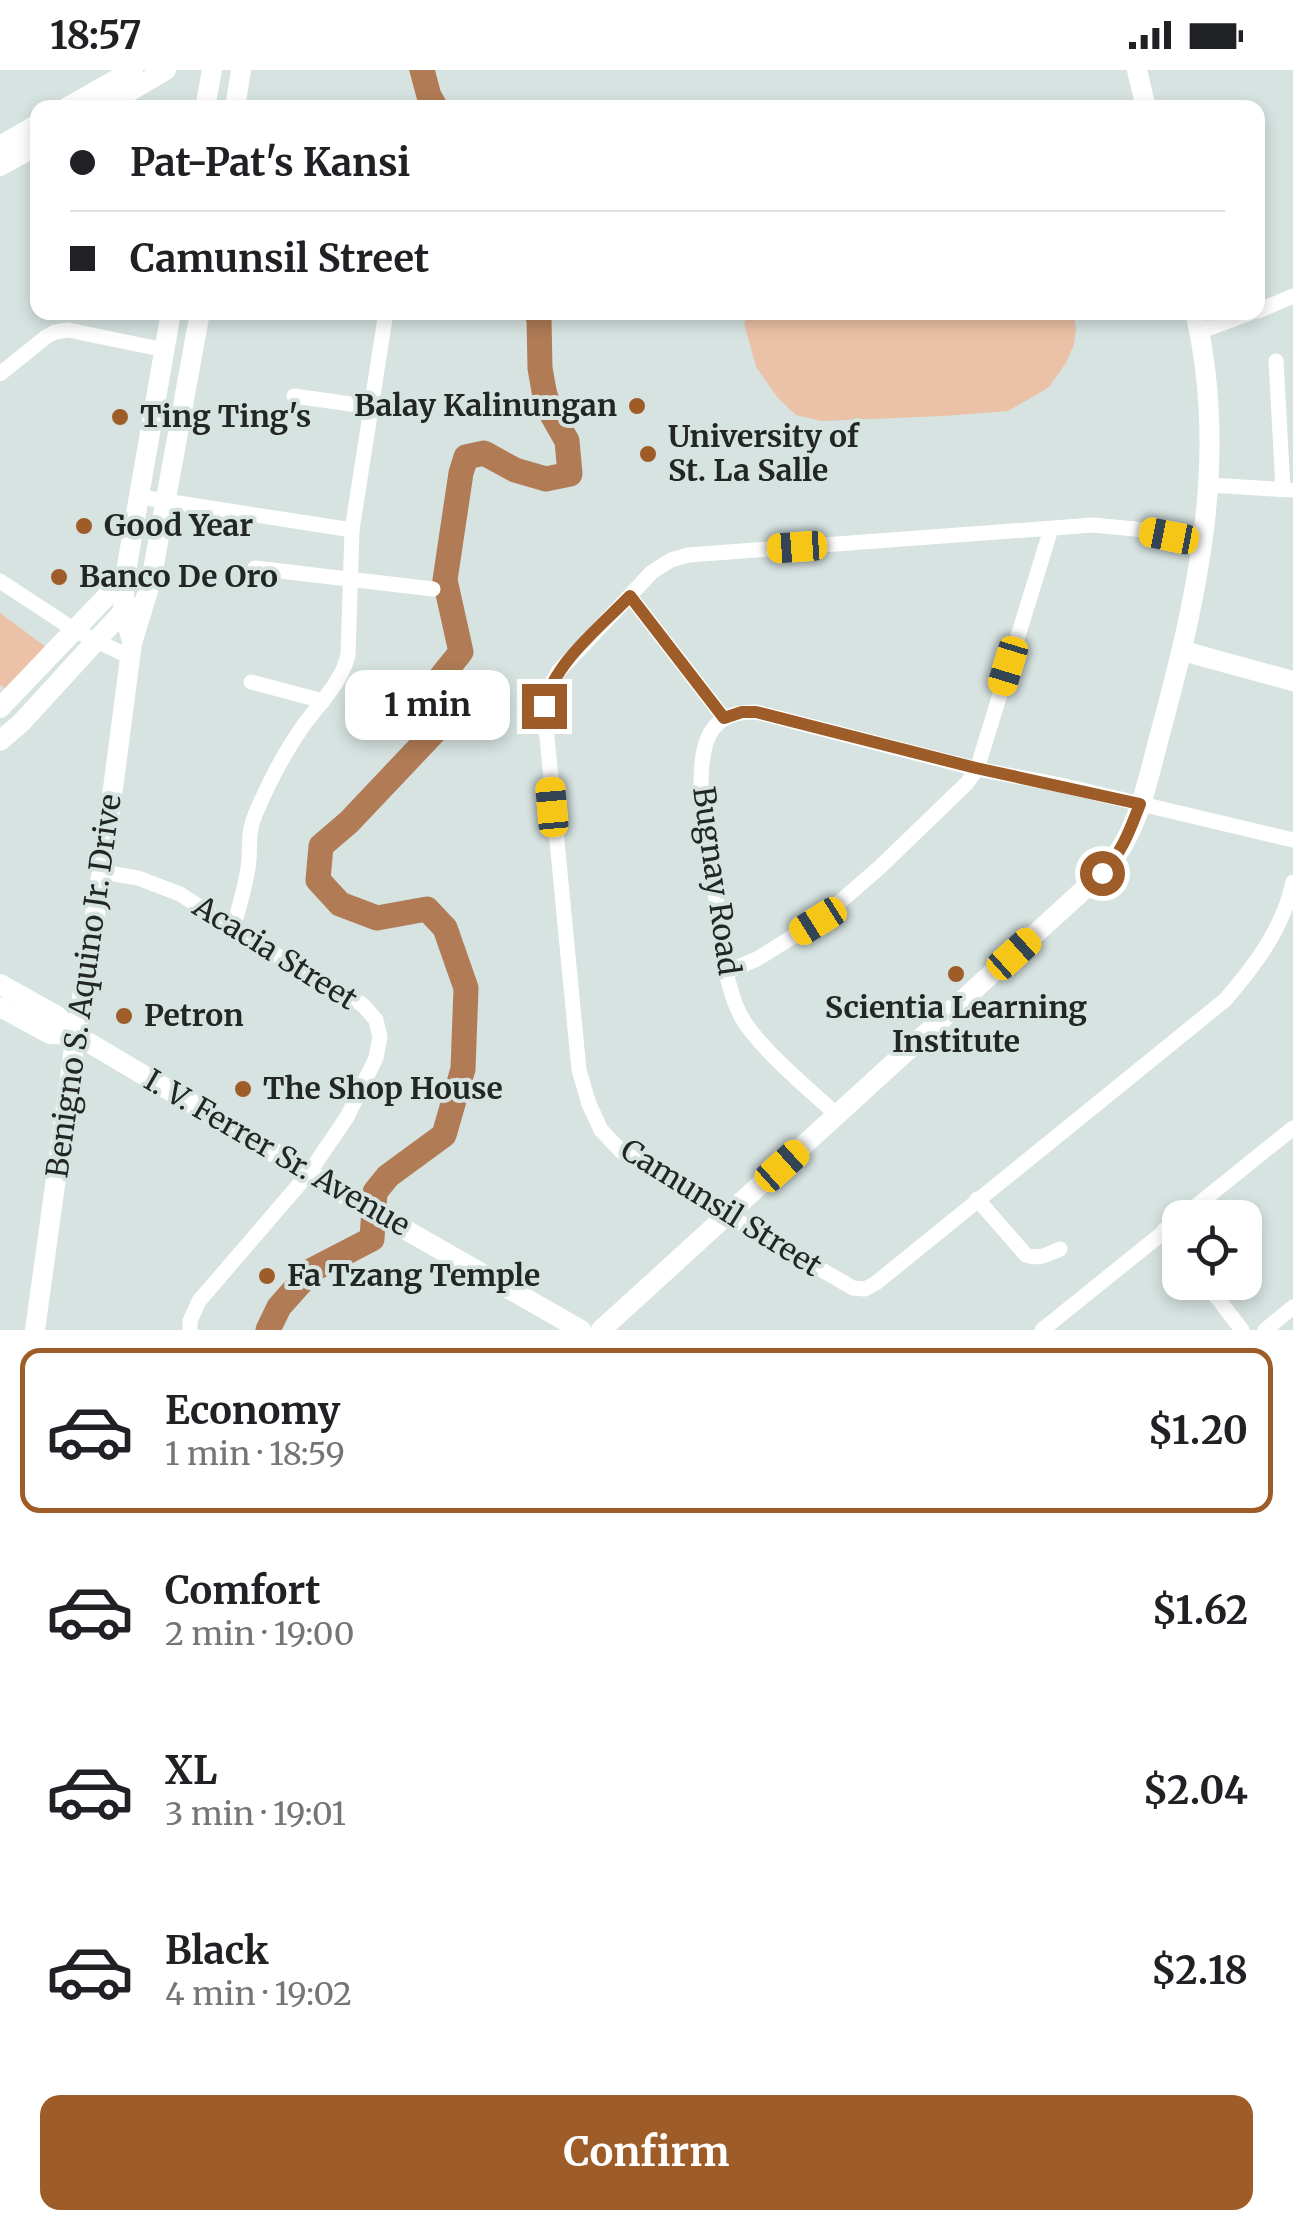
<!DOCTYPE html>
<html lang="en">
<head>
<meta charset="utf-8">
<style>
	:root { --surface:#fff; --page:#f6f6f6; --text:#202124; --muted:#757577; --line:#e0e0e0; --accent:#9d5c28 }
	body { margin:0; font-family:Merriweather,serif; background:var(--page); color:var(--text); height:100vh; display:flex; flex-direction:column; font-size:38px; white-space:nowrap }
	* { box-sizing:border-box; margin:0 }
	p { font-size:32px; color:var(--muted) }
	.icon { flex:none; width:55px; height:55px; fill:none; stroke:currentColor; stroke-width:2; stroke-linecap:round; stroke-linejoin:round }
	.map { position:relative; height:1260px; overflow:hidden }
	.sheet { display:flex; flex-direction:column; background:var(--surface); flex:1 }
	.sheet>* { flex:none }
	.guide { position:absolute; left:30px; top:30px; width:1235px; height:220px; border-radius:20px; box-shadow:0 5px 15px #0003; display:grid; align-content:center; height:220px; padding:0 40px; background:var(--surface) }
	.controls { position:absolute; left:1162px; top:1130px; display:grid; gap:20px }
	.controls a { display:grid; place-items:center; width:100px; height:100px; border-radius:20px; background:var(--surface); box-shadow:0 5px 15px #0003; font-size:50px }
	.end { position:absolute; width:45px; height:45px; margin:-22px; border:12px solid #9d5c28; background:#fff; box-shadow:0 0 0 5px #fff }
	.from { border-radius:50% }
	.bubble { position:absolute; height:70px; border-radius:20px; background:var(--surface); box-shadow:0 5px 15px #0003; font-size:32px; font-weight:700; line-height:70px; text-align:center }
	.car { position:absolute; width:30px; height:60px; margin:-30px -15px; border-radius:12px; box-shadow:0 0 8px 2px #0007; background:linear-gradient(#f5c518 24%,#345 0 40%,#f5c518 0 76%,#345 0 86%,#f5c518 0) }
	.guide b { display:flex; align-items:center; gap:35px; height:95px; font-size:38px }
	.guide b+b { border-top:2px solid var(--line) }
	.guide i { width:25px; height:25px; background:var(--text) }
	ul { padding:18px 0 0; list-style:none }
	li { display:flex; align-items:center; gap:30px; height:165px; margin:0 20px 15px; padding:0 20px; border:5px solid transparent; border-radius:20px }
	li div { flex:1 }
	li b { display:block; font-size:38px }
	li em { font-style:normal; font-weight:700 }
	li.active { border-color:var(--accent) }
	li>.icon { width:90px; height:90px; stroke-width:1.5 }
	.button { display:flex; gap:20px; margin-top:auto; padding:20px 40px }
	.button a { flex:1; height:115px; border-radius:20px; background:var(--accent); color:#fff; font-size:40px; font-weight:700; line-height:115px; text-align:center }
	.status { display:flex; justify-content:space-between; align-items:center; height:70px; padding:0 50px; background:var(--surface); direction:ltr }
	.status svg { height:28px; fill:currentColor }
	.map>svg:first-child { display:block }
	.green { fill:#ebc2a7 }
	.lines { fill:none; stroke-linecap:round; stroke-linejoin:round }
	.river { stroke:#b07b55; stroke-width:25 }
	.street { stroke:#fff; stroke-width:15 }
	.secondary { stroke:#fff; stroke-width:20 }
	.route { stroke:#9d5c28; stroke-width:12 }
	.poi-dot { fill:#9d5c28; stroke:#d6e3e1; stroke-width:4 }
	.labels { text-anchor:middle; stroke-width:8; stroke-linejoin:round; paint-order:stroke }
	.poi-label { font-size:30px; font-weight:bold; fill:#222726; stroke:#d6e3e1; text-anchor:start }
	.street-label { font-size:30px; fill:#222726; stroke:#d6e3e1 }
</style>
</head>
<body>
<div class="status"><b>18:57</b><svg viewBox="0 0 49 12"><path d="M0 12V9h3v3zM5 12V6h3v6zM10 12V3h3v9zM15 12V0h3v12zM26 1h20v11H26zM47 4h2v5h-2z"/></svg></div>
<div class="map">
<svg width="1293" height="1260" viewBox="0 0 1293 1260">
	<rect width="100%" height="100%" fill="#d6e3e1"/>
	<!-- green -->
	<g class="green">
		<path d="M748,242L1073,243L1076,259L1074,274L1066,293L1048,318L1008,341L943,346L822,351L796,345L778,328L756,297L744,253Z"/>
		<path d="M0,543L46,577L6,619L0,615Z"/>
	</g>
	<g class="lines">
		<!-- river -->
		<g class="river">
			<path d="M422,0L429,26L436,38"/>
			<path d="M268,1260L279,1237L312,1200L372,1169L375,1122L388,1106L444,1065L463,999L466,918L445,858L427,839L377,848L340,834L318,810L321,776L349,752L437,659L428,623L461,582L445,510L461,403L466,387L484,383L515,400L546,409L570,404L567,371L550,341L544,321L540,298L539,249L536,242"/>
		</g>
		<!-- street -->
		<g class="street">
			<path d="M1258,241L1293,226"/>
			<path d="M1199,262L1253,242"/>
			<path d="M1276,291L1283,419"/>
			<path d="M0,304L46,267L55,262L68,260L165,280"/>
			<path d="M294,326L372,337"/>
			<path d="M1209,415L1290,420"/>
			<path d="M140,427L352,460"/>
			<path d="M1204,472L1135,459L1093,455L688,485L671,490L652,502L558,602L549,618L544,636L579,1000L589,1034L601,1060L621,1081L727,1145L853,1218L865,1219L876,1213L1225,930C1255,896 1283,858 1293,812"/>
			<path d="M255,498L433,519"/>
			<path d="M0,511L76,561L130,587"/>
			<path d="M630,526L724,648"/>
			<path d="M251,612L323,631"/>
			<path d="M102,802L138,808L180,824L254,872L363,935L376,950L380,967L376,988L347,1047L309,1103L199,1231L190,1251V1260"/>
			<path d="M233,858C239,838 245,818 248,798C251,779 247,763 255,745C268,714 284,683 303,656C320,632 341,614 348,585L352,460L386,242"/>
			<path d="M726,902L757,889L818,851L880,797L967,713L977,699L1051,459"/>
			<path d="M838,1046C810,1020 760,979 742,948C734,934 730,918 726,902L701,718C701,676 706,641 756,642L977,699L1061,715L1293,770"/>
			<path d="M977,1129L1026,1185C1039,1190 1048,1184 1060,1179"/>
			<path d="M1164,1160L1180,1180"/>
			<path d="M1205,1212L1242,1260"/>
			<path d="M1042,1260L1293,1058"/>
			<path d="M1265,1260L1293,1237"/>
		</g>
		<!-- secondary -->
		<g class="secondary">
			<path d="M1137,0L1146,38"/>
			<path d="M66,38L133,0"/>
			<path d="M102,38L166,0"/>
			<path d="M205,38L212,0"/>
			<path d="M235,38L241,0"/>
			<path d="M0,76L38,54"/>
			<path d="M0,96L38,75"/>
			<path d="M132,571L123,541L125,507L171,242"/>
			<path d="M1183,581L1293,611"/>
			<path d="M0,638L126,506"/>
			<path d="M0,671L21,653L129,535"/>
			<path d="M0,914L57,946L76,965L364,1136L581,1260"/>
			<path d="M0,937L50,964L76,965"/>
			<path d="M35,1260L74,978L104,787L132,573L151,511L200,242"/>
			<path d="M601,1260L1102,803C1138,766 1147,712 1160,664C1198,524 1229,387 1195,242"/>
		</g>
	</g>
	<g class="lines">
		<!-- route -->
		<path class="route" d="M544,636C554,593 599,558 630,526L724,648L742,642H756L976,698L1140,734C1130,760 1122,783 1102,803"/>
	</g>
	<!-- markers -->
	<g class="poi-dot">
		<circle cx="637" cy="336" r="10"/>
		<circle cx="120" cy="347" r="10"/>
		<circle cx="648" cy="384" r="10"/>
		<circle cx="84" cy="456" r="10"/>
		<circle cx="59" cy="507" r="10"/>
		<circle cx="956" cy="904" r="10"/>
		<circle cx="124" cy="946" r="10"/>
		<circle cx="243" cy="1019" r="10"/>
		<circle cx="267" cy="1206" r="10"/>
	</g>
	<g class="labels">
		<!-- poi labels -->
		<g class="poi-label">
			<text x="617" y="346" text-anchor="end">Balay Kalinungan</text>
			<text x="140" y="357">Ting Ting's</text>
			<text x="668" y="377">University of<tspan x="668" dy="34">St. La Salle</tspan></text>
			<text x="104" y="466">Good Year</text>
			<text x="79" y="517">Banco De Oro</text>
			<text x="956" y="948" text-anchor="middle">Scientia Learning<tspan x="956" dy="34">Institute</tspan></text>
			<text x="144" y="956">Petron</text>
			<text x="263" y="1029">The Shop House</text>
			<text x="287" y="1216">Fa Tzang Temple</text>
		</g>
		<!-- street labels -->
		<g class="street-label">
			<text transform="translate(716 811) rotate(82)" y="10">Bugnay Road</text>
			<text transform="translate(275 883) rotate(32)" y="10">Acacia Street</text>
			<text transform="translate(84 916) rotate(-82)" y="10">Benigno S. Aquino Jr. Drive</text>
			<text transform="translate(277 1083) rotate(30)" y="10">I. V. Ferrer Sr. Avenue</text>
			<text transform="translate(721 1138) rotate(32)" y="10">Camunsil Street</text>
		</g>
	</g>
</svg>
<div class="controls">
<a><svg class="icon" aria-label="locate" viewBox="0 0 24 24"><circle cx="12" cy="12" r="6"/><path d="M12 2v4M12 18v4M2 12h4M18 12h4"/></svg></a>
</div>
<i class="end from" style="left:1102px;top:803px"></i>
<i class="end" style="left:544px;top:636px"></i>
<div class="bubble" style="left:345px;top:600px;width:165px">1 min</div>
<i class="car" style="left:1169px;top:466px;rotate:281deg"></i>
<i class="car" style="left:797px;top:477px;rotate:266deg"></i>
<i class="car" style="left:1008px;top:596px;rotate:197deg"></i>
<i class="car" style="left:552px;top:737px;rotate:355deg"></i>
<i class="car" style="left:818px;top:851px;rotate:238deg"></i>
<i class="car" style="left:1014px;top:884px;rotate:48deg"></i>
<i class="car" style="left:782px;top:1096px;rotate:48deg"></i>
<div class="guide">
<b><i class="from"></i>Pat-Pat's Kansi</b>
<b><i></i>Camunsil Street</b>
</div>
</div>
<section class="sheet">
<ul>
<li class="active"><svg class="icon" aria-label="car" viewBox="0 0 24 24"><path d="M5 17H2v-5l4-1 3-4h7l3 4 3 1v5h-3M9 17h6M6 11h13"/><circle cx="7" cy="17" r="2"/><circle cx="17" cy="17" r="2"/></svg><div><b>Economy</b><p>1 min · 18:59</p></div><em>$1.20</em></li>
<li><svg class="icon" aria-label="car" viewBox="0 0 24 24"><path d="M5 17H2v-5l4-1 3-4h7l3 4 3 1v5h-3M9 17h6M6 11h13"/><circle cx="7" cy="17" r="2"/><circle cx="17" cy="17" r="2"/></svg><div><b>Comfort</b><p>2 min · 19:00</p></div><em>$1.62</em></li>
<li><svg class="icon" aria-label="car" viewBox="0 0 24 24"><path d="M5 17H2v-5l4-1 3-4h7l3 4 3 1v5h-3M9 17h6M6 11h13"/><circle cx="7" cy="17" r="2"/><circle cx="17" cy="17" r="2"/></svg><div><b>XL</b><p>3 min · 19:01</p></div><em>$2.04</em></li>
<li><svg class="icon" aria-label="car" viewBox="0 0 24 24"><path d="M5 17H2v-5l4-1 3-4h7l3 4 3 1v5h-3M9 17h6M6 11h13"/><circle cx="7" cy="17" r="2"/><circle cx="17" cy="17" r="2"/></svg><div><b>Black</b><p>4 min · 19:02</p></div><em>$2.18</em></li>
</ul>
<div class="button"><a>Confirm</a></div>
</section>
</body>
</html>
